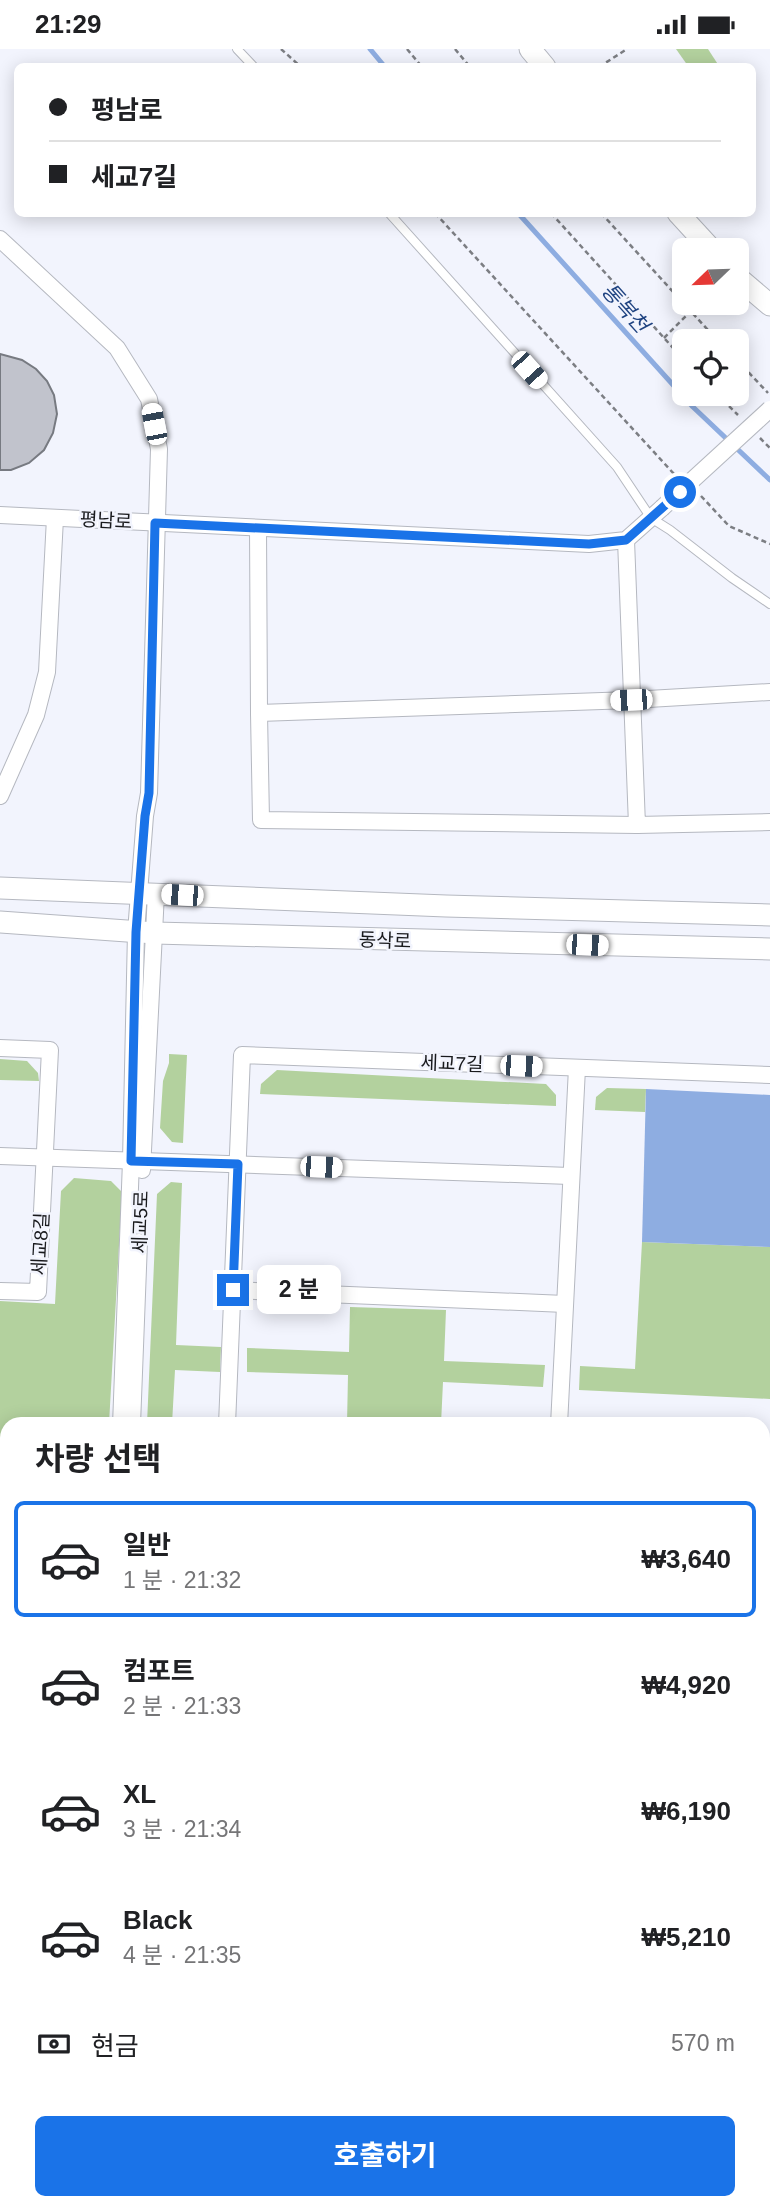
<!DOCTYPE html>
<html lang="ko">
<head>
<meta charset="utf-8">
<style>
	:root { --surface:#fff; --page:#f2f2f2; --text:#202124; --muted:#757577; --line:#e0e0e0; --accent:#1a73e8 }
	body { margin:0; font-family:Arial,"Noto Sans KR",sans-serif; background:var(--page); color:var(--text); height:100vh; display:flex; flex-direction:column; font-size:26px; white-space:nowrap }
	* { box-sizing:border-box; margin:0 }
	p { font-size:23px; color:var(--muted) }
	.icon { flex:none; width:38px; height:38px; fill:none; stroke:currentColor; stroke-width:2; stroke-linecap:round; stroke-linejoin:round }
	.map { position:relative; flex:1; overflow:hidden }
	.details { position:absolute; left:0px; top:1368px; width:770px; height:793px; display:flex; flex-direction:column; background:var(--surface); border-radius:21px 21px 0 0; box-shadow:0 4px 18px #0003 }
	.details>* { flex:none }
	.guide { position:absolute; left:14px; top:14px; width:742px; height:154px; border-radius:10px; box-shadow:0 4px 18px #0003; display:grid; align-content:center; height:154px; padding:0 35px; background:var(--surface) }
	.needle { width:46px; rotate:247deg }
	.buttons { position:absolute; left:672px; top:189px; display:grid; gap:14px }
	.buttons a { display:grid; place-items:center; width:77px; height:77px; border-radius:10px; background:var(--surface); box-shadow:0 4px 18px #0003; font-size:35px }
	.end { position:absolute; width:32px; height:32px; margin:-16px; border:9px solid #1a73e8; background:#fff; box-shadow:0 0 0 4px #fff }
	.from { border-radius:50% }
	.bubble { position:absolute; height:49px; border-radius:10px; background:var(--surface); box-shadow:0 4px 18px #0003; font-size:23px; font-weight:700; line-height:49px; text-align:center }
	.car { position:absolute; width:21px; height:42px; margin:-21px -10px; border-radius:9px; box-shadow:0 0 5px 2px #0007; background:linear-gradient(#fff 24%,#345 0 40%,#fff 0 76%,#345 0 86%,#fff 0) }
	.guide b { display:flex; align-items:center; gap:24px; height:66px; font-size:26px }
	.guide b+b { border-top:2px solid var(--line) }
	.guide i { width:18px; height:18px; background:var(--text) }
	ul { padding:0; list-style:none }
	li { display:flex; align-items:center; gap:21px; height:116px; margin:0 14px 10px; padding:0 21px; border:4px solid transparent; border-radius:10px }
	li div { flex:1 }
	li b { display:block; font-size:26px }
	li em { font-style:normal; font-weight:700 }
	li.current { border-color:var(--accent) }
	li>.icon { width:63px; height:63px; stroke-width:1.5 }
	h2 { padding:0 35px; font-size:32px; line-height:84px }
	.pay { display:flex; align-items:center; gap:18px; height:77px; padding:0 35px; font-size:26px }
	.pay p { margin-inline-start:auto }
	.action { display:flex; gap:14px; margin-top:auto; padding:14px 35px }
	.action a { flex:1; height:80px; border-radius:10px; background:var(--accent); color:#fff; font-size:28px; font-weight:700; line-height:80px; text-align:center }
	.status { display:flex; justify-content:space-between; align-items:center; height:49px; padding:0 35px; background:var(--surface); direction:ltr }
	.status svg { height:19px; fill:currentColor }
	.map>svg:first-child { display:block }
	.green { fill:#b3d19e }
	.forest { fill:#adcd96 }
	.water { fill:#8eade1 }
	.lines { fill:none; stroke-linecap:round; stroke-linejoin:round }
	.stream { stroke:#8eade1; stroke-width:5 }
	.building { fill:#c1c3cc; stroke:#777a81; stroke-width:2 }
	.lane-casing { stroke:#b5b8c0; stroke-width:10 }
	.street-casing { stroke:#b5b8c0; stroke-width:18 }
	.secondary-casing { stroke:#b5b8c0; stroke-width:23 }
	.path { stroke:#7c7e83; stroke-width:2.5; stroke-dasharray:5 3.5; stroke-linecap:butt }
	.lane { stroke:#fff; stroke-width:8 }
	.street { stroke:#fff; stroke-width:16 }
	.secondary { stroke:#fff; stroke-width:21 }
	.street-bridge-casing { stroke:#b5b8c0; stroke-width:18; stroke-linecap:butt }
	.street-bridge { stroke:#fff; stroke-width:16 }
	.route { stroke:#1a73e8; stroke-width:9 }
	.labels { text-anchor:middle; stroke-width:5; stroke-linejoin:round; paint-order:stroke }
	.street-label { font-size:19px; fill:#191a1d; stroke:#f2f4fd }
	.water-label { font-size:21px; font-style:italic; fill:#1f4381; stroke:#f2f4fd }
</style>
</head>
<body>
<div class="status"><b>21:29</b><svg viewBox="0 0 49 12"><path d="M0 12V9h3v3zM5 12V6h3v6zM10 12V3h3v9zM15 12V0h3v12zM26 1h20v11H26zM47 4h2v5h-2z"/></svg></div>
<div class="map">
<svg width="770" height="2160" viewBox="0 0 770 2160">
	<rect width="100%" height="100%" fill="#f2f4fd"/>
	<!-- green -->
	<g class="green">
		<path d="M676,0H708L719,17H688Z"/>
		<path d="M169,1005L187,1006L183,1094L172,1093L160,1079L163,1032L169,1014Z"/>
		<path d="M0,1010L27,1012L38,1024L39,1032L0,1031Z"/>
		<path d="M277,1021L546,1035L556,1046V1057L260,1045L261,1035Z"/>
		<path d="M607,1039L646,1040L645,1063L595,1061L596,1048Z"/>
		<path d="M74,1129L111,1132L122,1143L109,1375L7,1376V1549H0V1252L55,1255L61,1142Z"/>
		<path d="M171,1133L182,1134L176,1296L221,1298L220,1323L175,1321L172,1375H147L157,1145Z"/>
		<path d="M642,1193L770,1198V1350L579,1341L580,1317L635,1320Z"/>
		<path d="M350,1258L446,1261L444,1312L545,1316L543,1338L443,1333L441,1375H347L348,1326L247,1323V1299L349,1303Z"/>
		<path d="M7,1708V2154H763V1720L770,1721V2160H0V1813L6,1761Z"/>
	</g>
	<!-- forest -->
	<g class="forest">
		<path d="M763,1773L770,1779V2160H675L676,2154H763Z"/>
		<path d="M190,2154H437V2160H186Z"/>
	</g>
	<!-- water -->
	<path class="water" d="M646,1040L770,1046V1198L642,1193Z"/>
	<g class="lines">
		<!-- stream -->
		<g class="stream">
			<path d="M370,0L385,18"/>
			<path d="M518,164L693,358L770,431"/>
		</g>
	</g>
	<!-- building -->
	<path class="building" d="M0,305L22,311L36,320L47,332L54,346L57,365L53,384L44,401L29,414L11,421H0Z"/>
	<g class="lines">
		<!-- lane casing -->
		<g class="lane-casing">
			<g id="lane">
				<path d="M237,0L254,18"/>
				<path d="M389,164L617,418L651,469L670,481L732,529L770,555"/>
			</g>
		</g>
		<!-- street casing -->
		<g class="street-casing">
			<g id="street">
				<path d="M0,190L117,299L149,350L159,400L149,744L145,767L136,883L131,1112L121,1376"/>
				<path d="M0,466L589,495L626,491L662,459"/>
				<path d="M258,479L259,664"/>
				<path d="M626,491L637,776L770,773"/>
				<path d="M0,747L36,666L47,623L55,469"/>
				<path d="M637,776L261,771L259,664L631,651L770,643"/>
				<path d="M0,999L50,1001L38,1243L0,1242"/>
				<path d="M0,1107L570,1127"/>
				<path d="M142,1121L156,844"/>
				<path d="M233,1241L565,1255"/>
				<path d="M132,1376L139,1193"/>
				<path d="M227,1376L242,1006L770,1026"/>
				<path d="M559,1376L577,1019"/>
				<path d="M763,1412L770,1413"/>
				<path d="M763,1708H770"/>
				<path d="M0,1917L7,1881"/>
				<path d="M0,2024L7,2060"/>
				<path d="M73,2154L78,2160"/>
				<path d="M21,2160V2154"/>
			</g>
		</g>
		<!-- secondary casing -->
		<g class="secondary-casing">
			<g id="secondary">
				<path d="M530,0L545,18"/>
				<path d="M678,164L712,201"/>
				<path d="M737,228L770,256"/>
				<path d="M0,839L446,857L770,866"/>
				<path d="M0,873L155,884L770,900"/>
				<path d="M0,1570H7"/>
				<path d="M0,1588H7"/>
				<path d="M763,1614H770"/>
			</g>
		</g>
		<!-- path -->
		<g class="path">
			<path d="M281,0L301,18"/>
			<path d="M407,0L422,18"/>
			<path d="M455,0L470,18"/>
			<path d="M599,18L627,0"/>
			<path d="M435,164L674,425"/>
			<path d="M551,164L684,311"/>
			<path d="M601,164L718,292"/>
			<path d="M664,289L689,264"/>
			<path d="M737,311L768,344"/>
			<path d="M717,345L738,366"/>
			<path d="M760,389L770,399"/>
			<path d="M701,447L729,477L770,495"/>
		</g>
		<!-- lane -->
		<use href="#lane" class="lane"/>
		<!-- street -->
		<use href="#street" class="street"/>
		<!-- secondary -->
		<use href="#secondary" class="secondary"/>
		<!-- street-bridge casing -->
		<g class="street-bridge-casing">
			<path id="street-bridge" d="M662,459L770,360"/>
		</g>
		<!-- street-bridge -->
		<use href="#street-bridge" class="street-bridge"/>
	</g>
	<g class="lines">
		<!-- route -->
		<path class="route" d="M233,1241L238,1115L131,1112L136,883L145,767L149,744L155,474L589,495L626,491L680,443"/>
	</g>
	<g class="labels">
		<!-- street labels -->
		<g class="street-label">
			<text transform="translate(106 471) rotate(3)" y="7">평남로</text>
			<text transform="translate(385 891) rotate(2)" y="7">동삭로</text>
			<text transform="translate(452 1014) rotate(2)" y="7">세교7길</text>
			<text transform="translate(140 1173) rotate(-88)" y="7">세교5로</text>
			<text transform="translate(40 1195) rotate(-87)" y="7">세교8길</text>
		</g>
		<!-- water labels -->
		<g class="water-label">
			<text transform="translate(625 259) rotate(48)" y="7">통복천</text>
		</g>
	</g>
</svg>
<div class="buttons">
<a><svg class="needle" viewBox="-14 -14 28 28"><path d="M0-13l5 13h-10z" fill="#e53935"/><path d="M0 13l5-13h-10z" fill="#757577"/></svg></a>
<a><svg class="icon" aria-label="locate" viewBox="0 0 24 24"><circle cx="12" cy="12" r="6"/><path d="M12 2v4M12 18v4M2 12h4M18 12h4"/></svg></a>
</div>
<i class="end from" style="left:680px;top:443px"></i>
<i class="end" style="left:233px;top:1241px"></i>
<div class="bubble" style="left:257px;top:1216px;width:84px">2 분</div>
<i class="car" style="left:529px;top:321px;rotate:138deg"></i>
<i class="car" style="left:154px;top:375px;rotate:349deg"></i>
<i class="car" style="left:631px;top:651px;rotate:268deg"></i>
<i class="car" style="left:182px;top:846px;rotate:273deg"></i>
<i class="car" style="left:587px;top:896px;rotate:92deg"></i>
<i class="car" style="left:521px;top:1017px;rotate:92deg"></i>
<i class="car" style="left:321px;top:1118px;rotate:92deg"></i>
<div class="guide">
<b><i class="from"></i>평남로</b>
<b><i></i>세교7길</b>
</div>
<section class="details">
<h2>차량 선택</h2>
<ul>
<li class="current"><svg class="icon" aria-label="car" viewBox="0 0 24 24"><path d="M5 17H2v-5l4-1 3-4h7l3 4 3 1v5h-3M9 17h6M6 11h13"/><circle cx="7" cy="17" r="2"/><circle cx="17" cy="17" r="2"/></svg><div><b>일반</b><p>1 분 · 21:32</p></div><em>₩3,640</em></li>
<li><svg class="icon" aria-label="car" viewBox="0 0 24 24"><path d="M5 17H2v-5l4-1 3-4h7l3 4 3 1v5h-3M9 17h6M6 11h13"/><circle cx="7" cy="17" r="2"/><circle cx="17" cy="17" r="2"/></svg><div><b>컴포트</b><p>2 분 · 21:33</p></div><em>₩4,920</em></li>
<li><svg class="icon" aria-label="car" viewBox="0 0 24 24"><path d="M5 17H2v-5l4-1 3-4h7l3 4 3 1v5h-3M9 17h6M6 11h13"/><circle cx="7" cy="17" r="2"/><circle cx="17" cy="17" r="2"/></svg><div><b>XL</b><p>3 분 · 21:34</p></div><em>₩6,190</em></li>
<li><svg class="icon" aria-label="car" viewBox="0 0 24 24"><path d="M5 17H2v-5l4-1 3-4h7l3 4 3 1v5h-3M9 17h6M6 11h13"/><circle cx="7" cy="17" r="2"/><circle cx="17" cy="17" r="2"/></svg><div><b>Black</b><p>4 분 · 21:35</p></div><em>₩5,210</em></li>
</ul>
<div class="pay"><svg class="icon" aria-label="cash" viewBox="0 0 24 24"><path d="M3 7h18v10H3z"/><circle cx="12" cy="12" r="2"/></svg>현금<p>570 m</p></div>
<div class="action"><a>호출하기</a></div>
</section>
</div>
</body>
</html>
